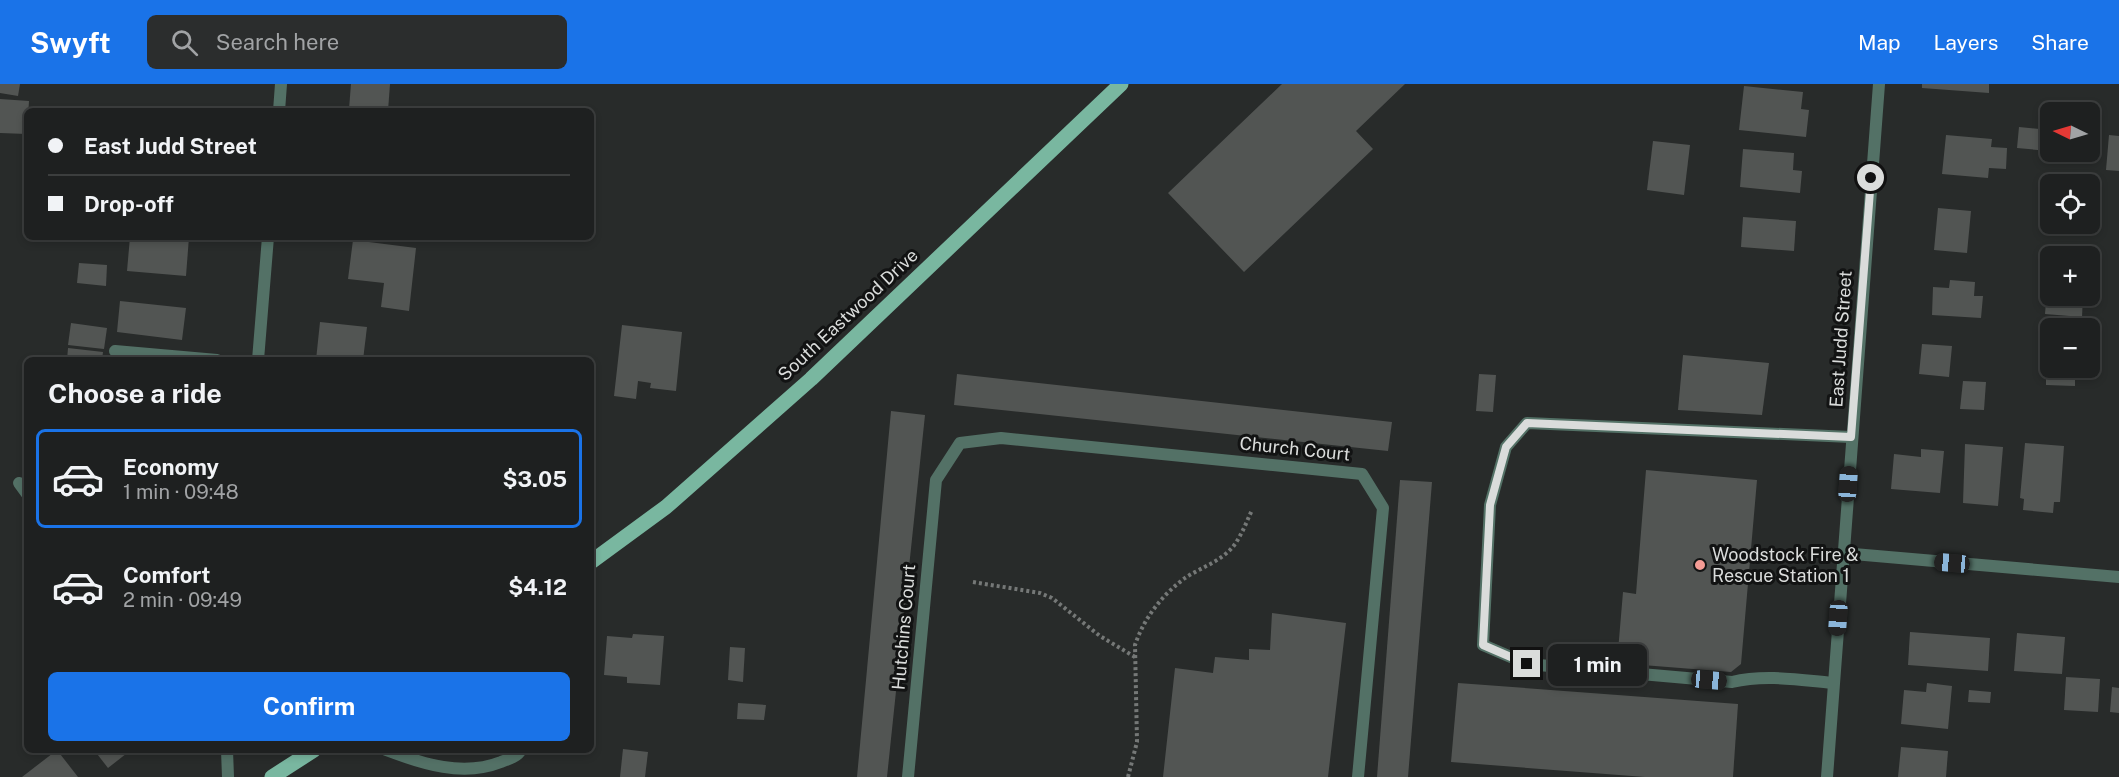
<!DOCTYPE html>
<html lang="en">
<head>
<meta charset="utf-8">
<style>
	:root { --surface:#1e2020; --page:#2b2d2d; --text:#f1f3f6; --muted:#a1a3a5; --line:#3c3e3e; --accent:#1a73e8 }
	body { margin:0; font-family:"Public Sans",sans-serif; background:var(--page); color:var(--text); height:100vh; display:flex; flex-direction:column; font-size:22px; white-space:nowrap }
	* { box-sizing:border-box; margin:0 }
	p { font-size:20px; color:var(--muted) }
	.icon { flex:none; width:33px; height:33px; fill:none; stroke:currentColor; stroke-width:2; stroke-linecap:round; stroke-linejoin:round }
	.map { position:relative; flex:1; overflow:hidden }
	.sheet { position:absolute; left:24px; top:273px; width:570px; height:396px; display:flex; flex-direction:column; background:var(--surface); border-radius:9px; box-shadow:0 3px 9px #0003,0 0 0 2px var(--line) }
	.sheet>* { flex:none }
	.hud { position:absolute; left:24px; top:24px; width:570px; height:132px; border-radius:9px; box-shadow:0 3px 9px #0003,0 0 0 2px var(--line); display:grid; align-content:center; height:132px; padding:0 24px; background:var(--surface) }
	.needle { width:39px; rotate:275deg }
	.tools { position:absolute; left:2040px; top:18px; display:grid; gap:12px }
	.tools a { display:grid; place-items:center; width:60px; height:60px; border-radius:9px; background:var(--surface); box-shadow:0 3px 9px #0003,0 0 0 2px var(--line); font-size:30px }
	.end { position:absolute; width:27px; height:27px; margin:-14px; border:8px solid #dadcdb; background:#111; box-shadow:0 0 0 3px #111 }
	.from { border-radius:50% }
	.bubble { position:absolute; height:42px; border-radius:9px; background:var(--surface); box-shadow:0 3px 9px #0003,0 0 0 2px var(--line); font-size:20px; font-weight:700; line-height:42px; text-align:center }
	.car { position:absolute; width:18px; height:36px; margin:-18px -9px; border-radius:8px; box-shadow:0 0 4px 2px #0007; background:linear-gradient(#222 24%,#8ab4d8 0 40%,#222 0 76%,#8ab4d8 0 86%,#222 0) }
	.hud b { display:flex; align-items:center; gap:21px; height:57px; font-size:22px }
	.hud b+b { border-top:2px solid var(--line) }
	.hud i { width:15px; height:15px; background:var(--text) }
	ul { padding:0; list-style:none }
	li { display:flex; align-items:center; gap:18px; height:99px; margin:0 12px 9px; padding:0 12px; border:3px solid transparent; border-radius:9px }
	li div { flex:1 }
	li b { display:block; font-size:22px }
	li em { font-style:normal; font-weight:700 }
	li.on { border-color:var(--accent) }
	li>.icon { width:54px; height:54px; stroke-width:1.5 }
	h2 { padding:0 24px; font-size:27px; line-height:72px }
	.button { display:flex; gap:12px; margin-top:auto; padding:12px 24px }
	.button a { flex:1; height:69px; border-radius:9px; background:var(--accent); color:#fff; font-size:24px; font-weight:700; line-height:69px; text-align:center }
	header { display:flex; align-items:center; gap:36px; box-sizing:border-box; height:84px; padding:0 30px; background:var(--accent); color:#fff }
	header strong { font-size:28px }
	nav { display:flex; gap:33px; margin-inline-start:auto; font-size:21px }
	.search { width:420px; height:54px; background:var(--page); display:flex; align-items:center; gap:15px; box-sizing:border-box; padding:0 21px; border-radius:9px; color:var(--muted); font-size:22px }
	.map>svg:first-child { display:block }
	.building { fill:#525553 }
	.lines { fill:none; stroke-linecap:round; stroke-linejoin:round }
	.path { stroke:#757877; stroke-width:4; stroke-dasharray:3 3; stroke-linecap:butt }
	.service { stroke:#537166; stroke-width:12 }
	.minor { stroke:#537166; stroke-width:12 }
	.primary { stroke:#79b7a0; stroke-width:15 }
	.route { stroke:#dadcdb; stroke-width:8 }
	.poi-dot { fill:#f59c95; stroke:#121313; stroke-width:2 }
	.labels { text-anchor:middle; stroke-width:6; stroke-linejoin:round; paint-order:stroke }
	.street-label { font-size:18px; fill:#dadcdb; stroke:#121313 }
	.poi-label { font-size:18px; fill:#dadcdb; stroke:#121313; text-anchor:start }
</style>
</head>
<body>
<header>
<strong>Swyft</strong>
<div class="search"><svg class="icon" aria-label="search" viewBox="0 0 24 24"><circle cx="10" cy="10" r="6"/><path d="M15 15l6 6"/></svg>Search here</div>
<nav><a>Map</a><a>Layers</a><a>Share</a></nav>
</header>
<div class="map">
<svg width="2119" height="693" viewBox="0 0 2119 693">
	<rect width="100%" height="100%" fill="#282b2a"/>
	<!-- building -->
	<g class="building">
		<path d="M0,0H20L18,12L0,9Z"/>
		<path d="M351,0H390L388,27L349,25Z"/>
		<path d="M1282,0H1405L1356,47L1373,65L1244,188L1168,109Z"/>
		<path d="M1922,0H1989V9L1922,4Z"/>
		<path d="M1744,2L1803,8L1801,25L1809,26L1806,53L1739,46Z"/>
		<path d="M0,15L29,17L27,50L0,49Z"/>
		<path d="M2019,43L2050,46L2049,67L2017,64Z"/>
		<path d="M1946,51L1992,55L1991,63L2007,64L2006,85L1989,84L1988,94L1942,90Z"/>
		<path d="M2109,51L2119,52V87L2106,86Z"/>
		<path d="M1653,57L1690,61L1684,111L1647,106Z"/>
		<path d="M1743,65L1794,69L1793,86L1802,87L1800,109L1740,103Z"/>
		<path d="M1938,124L1971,127L1967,169L1934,166Z"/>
		<path d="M1743,133L1796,137L1794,167L1741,163Z"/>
		<path d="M2056,140H2087L2086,150L2055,147Z"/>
		<path d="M130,153H189L186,192L127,187Z"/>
		<path d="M353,156L416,164L409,227L381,223L384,199L348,195Z"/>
		<path d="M79,179L107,181L106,202L77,199Z"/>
		<path d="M2048,193H2050V212H2083L2082,233L2045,230Z"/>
		<path d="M1950,196L1975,198L1974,212H1983L1981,234L1932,231L1933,203L1949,204Z"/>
		<path d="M120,217L186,224L182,256L117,248Z"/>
		<path d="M320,238L367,243L363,276H316Z"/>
		<path d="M71,239L107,244L104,265L68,261Z"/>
		<path d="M622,241L682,248L676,307L650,304L651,299L638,297L636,315L614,312Z"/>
		<path d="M1922,260L1952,262L1949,293L1919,290Z"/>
		<path d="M68,264L103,268L102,276H67Z"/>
		<path d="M2046,270H2050V284H2075V302L2046,301Z"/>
		<path d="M1683,271L1769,279L1762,331L1678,326Z"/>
		<path d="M957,290L1392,338L1388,367L954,321Z"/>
		<path d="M1479,290L1496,291L1493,328L1476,327Z"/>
		<path d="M1963,297L1986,298L1984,326L1960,325Z"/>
		<path d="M891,327L925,331L887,693H857Z"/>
		<path d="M2025,359L2064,362L2060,418H2054L2053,429L2023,426L2024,415L2020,414Z"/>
		<path d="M1965,360L2003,363L1998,422L1963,419Z"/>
		<path d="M1921,365L1944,367L1940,409L1891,405L1894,370L1921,373Z"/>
		<path d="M1646,386L1757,396L1741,580L1731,588L1617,579L1623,508L1636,510Z"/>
		<path d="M1400,396L1432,398L1408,693H1377Z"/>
		<path d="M1272,529L1346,539L1328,693H1163L1175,584L1213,589L1215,573L1249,576V565L1270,566Z"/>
		<path d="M1910,548L1990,554L1988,587L1908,581Z"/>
		<path d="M2017,549L2065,553L2062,590L2014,587Z"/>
		<path d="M633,550L664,552L660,601L627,599V593L604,591L607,552L632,554Z"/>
		<path d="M730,563L745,564L743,598L728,596Z"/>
		<path d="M2066,593L2100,595L2098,628L2064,626Z"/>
		<path d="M1458,599L1738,620L1733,693H1645L1451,678Z"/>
		<path d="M1927,599L1952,602L1948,645L1901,640L1904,606L1926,608Z"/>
		<path d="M2112,603L2119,604V629L2110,628Z"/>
		<path d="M1969,606L1991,608L1990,619L1968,618Z"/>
		<path d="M738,619L766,621L764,636L737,635Z"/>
		<path d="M1901,663L1948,667L1946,693H1898Z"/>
		<path d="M623,665L648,668L645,693H620Z"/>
		<path d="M57,666L78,693H22Z"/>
		<path d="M94,666H131L108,684Z"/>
	</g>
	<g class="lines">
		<!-- path -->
		<g class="path">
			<path d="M973,498L1040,509L1052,514L1100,552L1135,573"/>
			<path d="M1128,693L1137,658L1135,561C1144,534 1162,511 1185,494C1200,484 1219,478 1232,464C1241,453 1246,439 1252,426"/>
		</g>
		<!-- service -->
		<g class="service">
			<path d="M115,267L217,276"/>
			<path d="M1833,599C1800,596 1765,590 1732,598L1527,580L1483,561L1490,421L1506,363L1527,339L1851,353"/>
			<path d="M908,693L936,396L960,359L1001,354L1362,390L1383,424L1358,693"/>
		</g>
		<!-- minor -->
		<g class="minor">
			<path d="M279,27L281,0"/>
			<path d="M258,276L268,153"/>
			<path d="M19,399L27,410"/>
			<path d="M1842,469L2119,493"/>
			<path d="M227,666L228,693"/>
			<path d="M386,666C423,680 463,693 501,678C508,675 517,673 521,666"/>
			<path d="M1827,693L1879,0"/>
		</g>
		<!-- primary -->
		<g class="primary">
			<path d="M591,478L666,423L811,295L1121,0"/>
			<path d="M272,693L314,666"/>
		</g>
	</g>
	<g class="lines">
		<!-- route -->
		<path class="route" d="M1527,580L1483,561L1490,421L1506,363L1527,339L1851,353L1871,94"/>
	</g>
	<!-- markers -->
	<circle class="poi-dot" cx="1700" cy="481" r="6"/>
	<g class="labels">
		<!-- street labels -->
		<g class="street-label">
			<text transform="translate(848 231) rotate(-43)" y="6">South Eastwood Drive</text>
			<text transform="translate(1841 255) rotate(-86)" y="6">East Judd Street</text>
			<text transform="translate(1295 365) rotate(6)" y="6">Church Court</text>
			<text transform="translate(904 543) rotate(-85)" y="6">Hutchins Court</text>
		</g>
		<!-- poi labels -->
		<g class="poi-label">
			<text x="1712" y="477">Woodstock Fire &amp;<tspan x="1712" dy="21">Rescue Station 1</tspan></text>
		</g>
	</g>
</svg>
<div class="tools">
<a><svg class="needle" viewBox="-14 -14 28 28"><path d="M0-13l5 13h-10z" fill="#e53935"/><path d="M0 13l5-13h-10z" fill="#a1a3a5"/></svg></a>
<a><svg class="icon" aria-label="locate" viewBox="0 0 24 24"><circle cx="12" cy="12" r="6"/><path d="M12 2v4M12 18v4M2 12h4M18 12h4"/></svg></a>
<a>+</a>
<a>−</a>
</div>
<i class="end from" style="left:1871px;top:94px"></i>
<i class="end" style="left:1527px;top:580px"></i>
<div class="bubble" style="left:1548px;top:560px;width:99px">1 min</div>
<i class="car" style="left:1848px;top:400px;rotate:4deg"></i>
<i class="car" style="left:1952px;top:479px;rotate:275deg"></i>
<i class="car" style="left:1838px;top:534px;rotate:184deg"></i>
<i class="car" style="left:1709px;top:596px;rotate:95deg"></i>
<div class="hud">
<b><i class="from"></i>East Judd Street</b>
<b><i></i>Drop-off</b>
</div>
<section class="sheet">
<h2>Choose a ride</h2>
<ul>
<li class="on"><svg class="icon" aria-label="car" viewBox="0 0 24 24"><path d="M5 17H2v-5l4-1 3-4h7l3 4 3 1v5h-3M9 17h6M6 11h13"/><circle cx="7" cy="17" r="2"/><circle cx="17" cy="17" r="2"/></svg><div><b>Economy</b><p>1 min · 09:48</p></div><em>$3.05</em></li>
<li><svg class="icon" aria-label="car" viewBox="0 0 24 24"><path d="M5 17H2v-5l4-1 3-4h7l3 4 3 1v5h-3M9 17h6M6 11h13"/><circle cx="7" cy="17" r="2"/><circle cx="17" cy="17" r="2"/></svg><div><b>Comfort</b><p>2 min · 09:49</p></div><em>$4.12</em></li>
</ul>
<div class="button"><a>Confirm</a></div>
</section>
</div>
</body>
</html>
